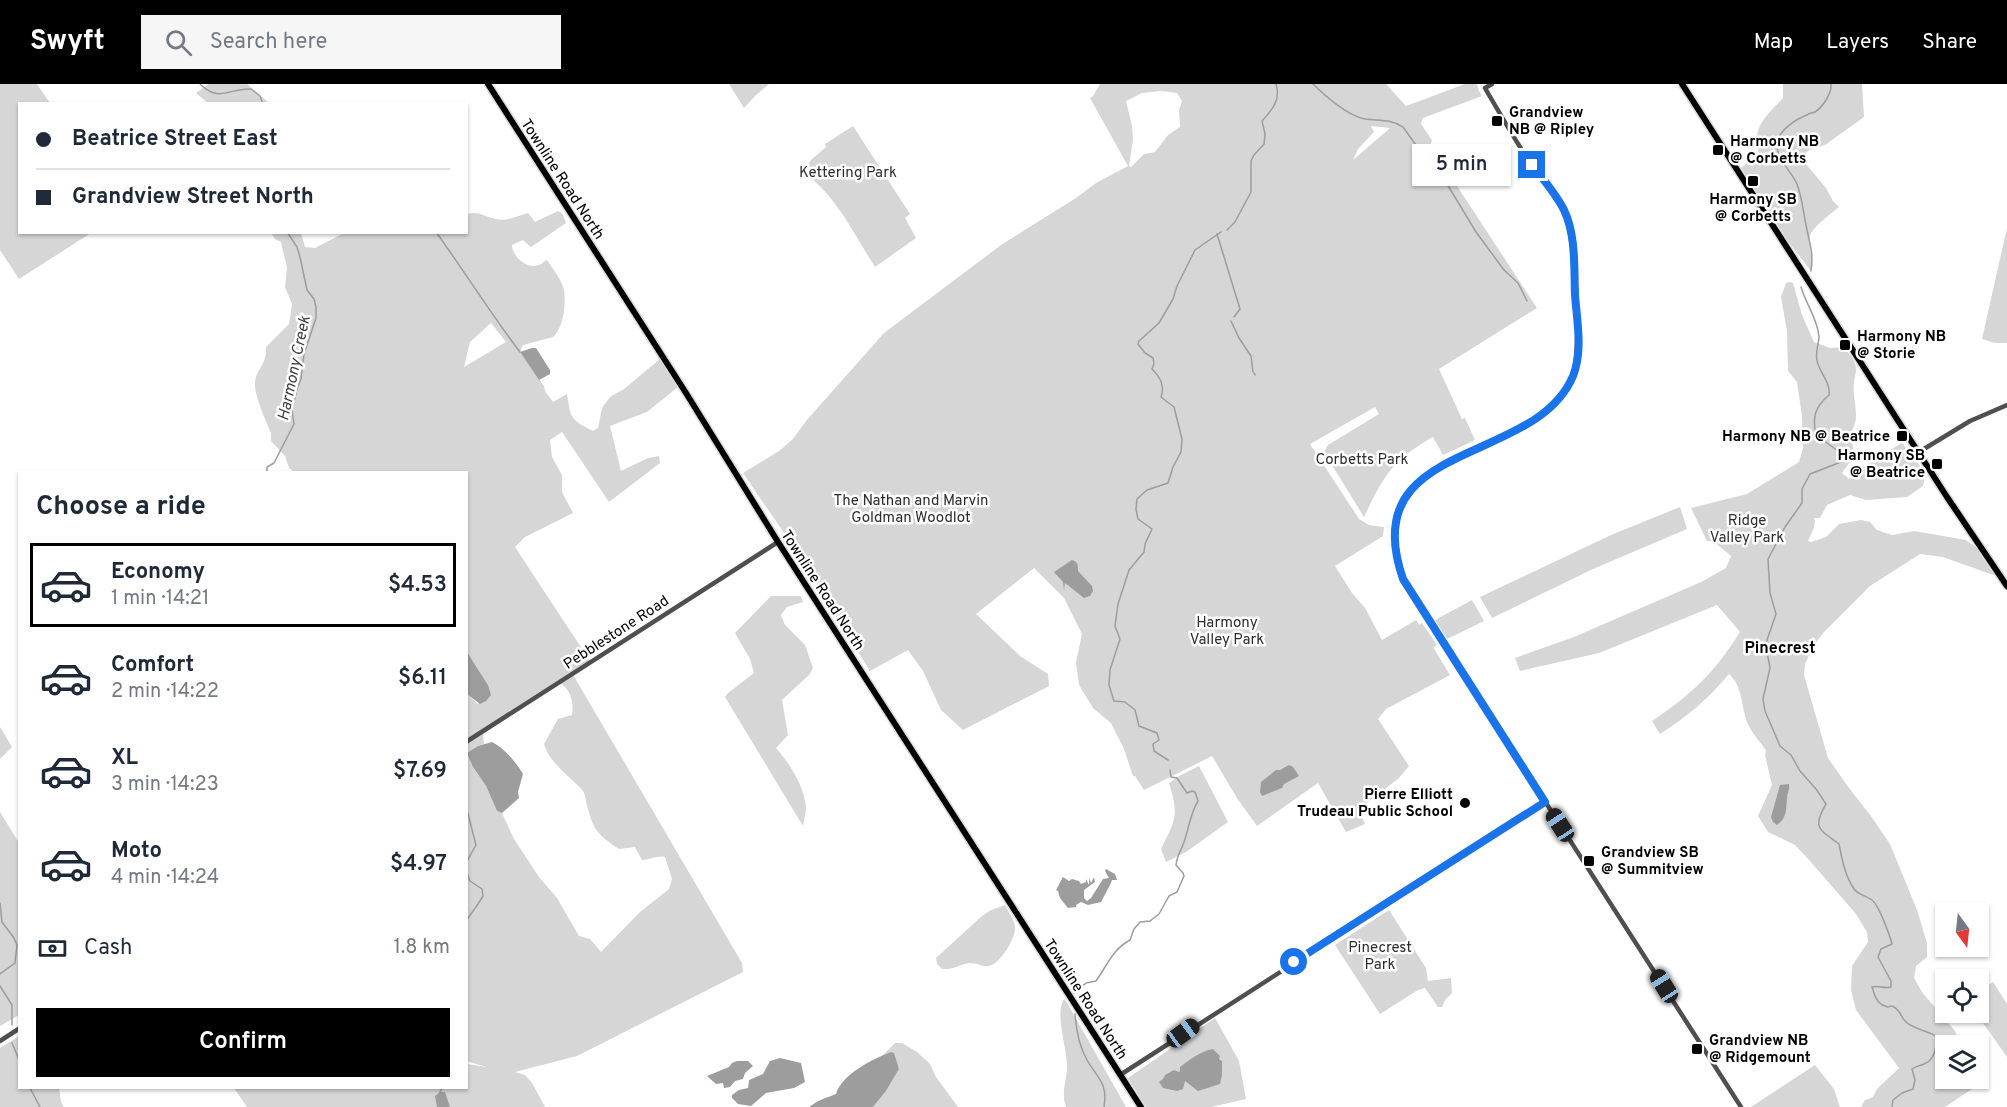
<!DOCTYPE html>
<html lang="en">
<head>
<meta charset="utf-8">
<style>
	:root { --surface:#fff; --page:#f6f6f7; --text:#1f2937; --muted:#747a83; --line:#e0e1e3; --accent:#000 }
	body { margin:0; font-family:Overpass,sans-serif; background:var(--page); color:var(--text); height:100vh; display:flex; flex-direction:column; font-size:22px; white-space:nowrap }
	* { box-sizing:border-box; margin:0 }
	p { font-size:20px; color:var(--muted) }
	.icon { flex:none; width:33px; height:33px; fill:none; stroke:currentColor; stroke-width:2; stroke-linecap:round; stroke-linejoin:round }
	.map { position:relative; flex:1; overflow:hidden }
	.sheet { position:absolute; left:18px; top:387px; width:450px; height:618px; display:flex; flex-direction:column; background:var(--surface); border-radius:0px; box-shadow:0 2px 4px #0004 }
	.sheet>* { flex:none }
	.hud { position:absolute; left:18px; top:18px; width:450px; height:132px; border-radius:0px; box-shadow:0 2px 4px #0004; display:grid; align-content:center; height:132px; padding:0 18px; background:var(--surface) }
	.needle { width:39px; rotate:165deg }
	.controls { position:absolute; left:1935px; top:819px; display:grid; gap:12px }
	.controls a { display:grid; place-items:center; width:54px; height:54px; border-radius:0px; background:var(--surface); box-shadow:0 2px 4px #0004; font-size:30px }
	.end { position:absolute; width:27px; height:27px; margin:-14px; border:8px solid #1a73e8; background:#fff; box-shadow:0 0 0 3px #fff }
	.from { border-radius:50% }
	.bubble { position:absolute; height:42px; border-radius:0px; background:var(--surface); box-shadow:0 2px 4px #0004; font-size:20px; font-weight:600; line-height:42px; text-align:center }
	.car { position:absolute; width:18px; height:36px; margin:-18px -9px; border-radius:8px; box-shadow:0 0 4px 2px #0007; background:linear-gradient(#222 24%,#8ab4d8 0 40%,#222 0 76%,#8ab4d8 0 86%,#222 0) }
	.hud b { display:flex; align-items:center; gap:21px; height:57px; font-size:22px }
	.hud b+b { border-top:2px solid var(--line) }
	.hud i { width:15px; height:15px; background:var(--text) }
	ul { padding:0; list-style:none }
	li { display:flex; align-items:center; gap:18px; height:84px; margin:0 12px 9px; padding:0 6px; border:3px solid transparent; border-radius:0px }
	li div { flex:1 }
	li b { display:block; font-size:22px }
	li em { font-style:normal; font-weight:600 }
	li.on { border-color:var(--accent) }
	li>.icon { width:54px; height:54px; stroke-width:1.5 }
	h2 { padding:0 18px; font-size:27px; line-height:72px }
	.pay { display:flex; align-items:center; gap:15px; height:66px; padding:0 18px; font-size:22px }
	.pay p { margin-inline-start:auto }
	.primary-button { display:flex; gap:12px; margin-top:auto; padding:12px 18px }
	.primary-button a { flex:1; height:69px; border-radius:0px; background:var(--accent); color:#fff; font-size:24px; font-weight:600; line-height:69px; text-align:center }
	header { display:flex; align-items:center; gap:36px; box-sizing:border-box; height:84px; padding:0 30px; background:var(--accent); color:#fff }
	header strong { font-size:28px }
	nav { display:flex; gap:33px; margin-inline-start:auto; font-size:21px }
	.search { width:420px; height:54px; background:var(--page); display:flex; align-items:center; gap:15px; box-sizing:border-box; padding:0 21px; border-radius:0px; color:var(--muted); font-size:22px }
	.map>svg:first-child { display:block }
	.green { fill:#d6d6d6; fill-rule:evenodd }
	.water { fill:#9d9d9d }
	.lines { fill:none; stroke-linecap:round; stroke-linejoin:round }
	.stream { stroke:#9d9d9d; stroke-width:1.5 }
	.major-casing { stroke:#dbdbdb; stroke-width:9 }
	.minor { stroke:#4f4f4f; stroke-width:4.5 }
	.major { stroke:#000; stroke-width:6 }
	.route { stroke:#1a73e8; stroke-width:8 }
	.poi-dot { fill:#000; stroke:#fff; stroke-width:2 }
	.labels { text-anchor:middle; stroke-width:5; stroke-linejoin:round; paint-order:stroke }
	.poi-label { font-size:15px; font-weight:bold; fill:#000; stroke:#fff; text-anchor:start }
	.park-label { font-size:15px; fill:#2d2d2d; stroke:#fff }
	.street-label { font-size:15px; fill:#000; stroke:#fff }
	.water-label { font-size:16px; font-style:italic; fill:#3e3e3e; stroke:#fff }
	.neighbourhood-label { font-size:16px; font-weight:bold; fill:#000; stroke:#fff }
</style>
</head>
<body>
<header>
<strong>Swyft</strong>
<div class="search"><svg class="icon" aria-label="search" viewBox="0 0 24 24"><circle cx="10" cy="10" r="6"/><path d="M15 15l6 6"/></svg>Search here</div>
<nav><a>Map</a><a>Layers</a><a>Share</a></nav>
</header>
<div class="map">
<svg width="2007" height="1023" viewBox="0 0 2007 1023">
	<rect width="100%" height="100%" fill="#fff"/>
	<!-- green -->
	<g class="green">
		<path d="M0,0H37L50,19L20,20V148L91,149L19,195L0,166Z"/>
		<path d="M209,0H247L268,18L274,19H208L196,9Z"/>
		<path d="M729,0H769L756,11L744,24Z"/>
		<path d="M1100,0H1386L1406,22L1465,0H1477L1479,7L1482,12L1423,34L1421,40L1432,56L1427,70L1434,67L1537,224L1439,285L1462,335L1465,334L1475,356L1443,371L1433,353C1393,375 1383,393 1364,433L1324,368L1328,361L1379,330L1375,323L1310,360L1359,435L1369,441L1384,443L1383,452L1335,482L1352,509L1365,524L1382,556L1416,536L1419,541L1422,539L1437,561L1433,563L1450,591L1386,625L1378,635L1409,682L1399,694L1359,725L1365,740L1346,748L1318,699L1257,742L1237,714L1212,672L1144,706L1135,692H1133L1124,665L1111,639L1093,624L1079,601L1076,578L1082,550L1064,514L1034,484L976,530L1020,572L1048,590L1049,602L963,646L941,626L923,587L908,566L870,587L782,446L743,389L779,367L793,355L806,337L884,249L1001,161L1076,114L1096,99L1128,82L1090,14L1093,12ZM1161,7L1177,9L1182,17L1179,26L1180,43L1168,51L1155,68L1144,70L1131,83L1129,82L1133,56L1132,42L1126,17L1142,9ZM1371,42L1390,44L1353,76L1358,65L1374,48Z"/>
		<path d="M1783,0H1862L1864,33L1825,61L1809,66L1800,73L1826,104L1833,117L1839,123C1832,129 1812,143 1810,152C1808,158 1813,176 1811,187L1790,160L1741,84L1759,69C1751,43 1767,31 1783,14Z"/>
		<path d="M853,42L910,130L905,134L916,154L875,183C854,150 836,111 803,88L811,76L826,63L825,60Z"/>
		<path d="M558,127L562,129L566,139L531,163L523,156L512,161C512,172 527,186 539,181C542,180 544,177 547,176C552,184 562,196 564,206C566,220 564,243 553,253L523,261L520,268L544,302L545,307L553,318L567,310C571,335 570,335 593,347L598,344L602,324L610,313L624,305L660,275L678,303L647,328L610,342L621,387L648,374L659,372L660,379L609,418L562,348L550,356L552,373L562,391V408L573,429L525,453L515,463L590,577L572,589L742,879L743,888L577,972L515,988L525,991L532,999L545,1023H247L234,1004H466L467,980L487,983L466,977L467,610L478,620L488,601L467,568L466,388H294L289,384L285,372L271,357V349C266,337 254,311 255,299C256,284 267,282 266,263L289,240L292,220L285,203L287,184L281,158L275,155L271,149H301L305,163L315,164L344,149L466,148L467,130C479,127 483,132 495,135C506,138 517,132 528,129L535,138ZM491,239L506,258L464,283L470,258ZM559,598C571,606 574,618 572,631L558,635L544,660C550,680 570,692 583,707C586,712 586,719 588,725C594,748 600,752 619,765L635,763L642,776C649,776 659,771 665,773L672,795L669,805L640,828L601,868L590,855L579,852L557,814L539,793L514,755L502,729L497,727L486,702L473,683L478,662L484,660L483,650Z"/>
		<path d="M2007,144V259H1995L1982,255Z"/>
		<path d="M1790,198L1793,199L1802,231L1814,258L1830,264L1843,263C1866,287 1851,286 1854,311C1856,329 1859,336 1849,352C1858,371 1853,373 1842,389L1849,395L1869,379L1902,359C1912,372 1928,385 1923,402L1907,413L1866,416L1850,411L1827,421L1820,434H1814C1817,441 1811,450 1808,457L1811,458L1826,453L1839,440L1861,436L1870,438L1877,446L1892,451L1914,447L1966,456L1992,475L1996,492L1943,473L1920,470L1870,502L1824,548L1814,561L1805,580L1804,591L1828,674L1849,704L1871,732L1890,760L1917,826L1927,859V873L1916,882L1914,894L1922,908L1955,947L1960,961L1946,962V994L1975,995L1978,1001L1945,1023H1861L1865,1016L1873,1013L1877,1005L1899,984L1856,926L1851,906L1852,882L1868,858L1867,848L1856,830L1810,777L1795,761L1768,748L1758,732L1772,701L1765,671L1766,666C1760,658 1751,648 1747,638C1741,621 1743,603 1729,590C1708,615 1688,632 1660,650L1652,637C1691,611 1715,588 1740,548L1717,521L1599,569L1520,587L1515,574L1574,553L1701,498L1726,484L1731,472L1713,457H1707L1691,424L1747,410L1799,378L1803,364L1802,332L1797,298L1788,287L1787,247L1781,213L1786,199Z"/>
		<path d="M1680,423L1687,445L1593,485L1492,534L1480,513L1611,451Z"/>
		<path d="M771,512H801L803,518L787,523L781,531L785,541L805,561L813,584L809,591L782,616L788,651L776,664C790,680 804,702 806,723C806,729 804,736 803,742L725,613L728,609L754,589L750,575L735,549Z"/>
		<path d="M1472,516L1484,537L1447,555L1435,536Z"/>
		<path d="M0,643L12,663L0,675Z"/>
		<path d="M1199,682L1228,738L1186,768L1166,778L1161,765C1176,735 1179,732 1169,699L1181,691Z"/>
		<path d="M0,728L19,759V931L0,942Z"/>
		<path d="M1005,821C1009,828 1014,836 1015,843C1016,854 1000,880 989,882C983,883 977,879 970,879C960,880 954,886 942,885L937,880L936,874L982,832L991,826Z"/>
		<path d="M1389,826L1426,884L1428,897L1451,894L1452,909L1445,916L1442,923H1438L1425,904L1418,906L1380,930L1335,861Z"/>
		<path d="M1993,898L2007,920V973L1976,929L1978,928L1979,907Z"/>
		<path d="M1064,915L1066,917L1126,1023H1066C1061,1009 1066,999 1067,985C1068,965 1054,931 1064,915Z"/>
		<path d="M1215,934L1239,977L1246,1015L1211,1023H1146L1128,994Z"/>
		<path d="M19,952L20,1004H59L61,1018L64,1023H0V964Z"/>
		<path d="M895,959H902L917,968L930,980L936,993L958,1023H873L886,1007L899,985L891,968L882,972Z"/>
		<path d="M1815,981L1834,1005L1840,1023H1751Z"/>
	</g>
	<!-- water -->
	<g class="water">
		<path d="M532,264H536L550,286V290L539,296L520,268Z"/>
		<path d="M1072,476C1078,478 1078,481 1078,487L1092,502L1093,507L1090,512L1084,514L1065,499L1064,506L1063,498L1054,488Z"/>
		<path d="M467,568L488,601L491,611L486,617L480,620L467,610Z"/>
		<path d="M492,658C504,664 516,678 523,690L518,708L519,714L502,729L497,727L486,702L473,683L467,669L478,662Z"/>
		<path d="M1289,681L1293,683L1299,692L1284,700L1282,704L1262,712L1260,708L1261,698L1276,686H1280Z"/>
		<path d="M1789,700C1790,706 1787,709 1787,714C1786,726 1787,734 1777,741L1773,738L1771,733L1780,701Z"/>
		<path d="M1106,785L1115,790L1117,796H1112L1111,799L1101,818L1088,821L1081,818L1076,821V823L1068,824L1060,814L1058,807L1056,806L1063,793L1069,797L1072,795L1079,797L1081,800L1086,798V795L1089,801V794L1091,799L1094,793L1095,798L1084,806V814L1087,817L1091,814L1103,795L1109,794L1105,787Z"/>
		<path d="M1213,965L1220,972L1219,975L1222,977V991L1220,1000L1198,1007L1185,997L1183,1005L1177,1007L1163,1004L1159,998L1163,995L1165,991L1174,986L1179,988L1180,987V983C1189,976 1201,967 1213,965Z"/>
		<path d="M891,968L894,969L899,985L886,1007L873,1023H809L818,1017L836,1010C842,990 873,975 891,968Z"/>
		<path d="M780,974L801,979L805,998L794,1004L766,1009L751,1022L738,1020L732,1014V1011L739,1006L748,1004L749,996L763,990L770,977Z"/>
		<path d="M737,977H748L753,982L745,989L743,995L735,997L730,1003L724,1004L723,999L716,1000L707,992L729,983L732,979Z"/>
		<path d="M440,1008H445L450,1023H437L435,1012Z"/>
	</g>
	<g class="lines">
		<!-- stream -->
		<g class="stream">
			<path d="M200,0C219,19 229,4 251,5L260,12L263,20"/>
			<path d="M1313,0C1325,12 1348,32 1365,35C1379,37 1391,35 1403,43L1439,93L1447,100L1476,148L1504,186L1518,199L1527,217"/>
			<path d="M1227,146L1235,138L1251,108V77L1254,71L1264,60L1265,50L1262,37C1272,26 1281,16 1276,0"/>
			<path d="M436,148C465,188 490,229 520,268"/>
			<path d="M1217,150L1240,225L1234,233"/>
			<path d="M1811,187C1814,168 1809,158 1806,141C1803,127 1802,113 1797,100C1791,86 1776,76 1777,59C1779,46 1796,35 1807,31C1809,29 1813,29 1815,28C1823,23 1832,9 1831,0"/>
			<path d="M1801,203C1806,220 1817,234 1819,252C1819,260 1815,268 1817,276C1819,289 1831,298 1829,311C1815,323 1812,333 1816,351L1838,367L1846,370V376L1810,390L1802,405V419L1785,443L1768,475L1770,509L1776,530L1767,556L1766,563L1770,584L1763,615L1765,627L1780,662L1791,671L1800,687L1816,705L1826,720C1811,745 1821,746 1839,760C1842,775 1845,792 1854,805C1858,811 1868,812 1873,817C1879,822 1890,852 1892,860L1881,865L1878,873L1891,897V903C1884,905 1879,901 1872,903C1874,910 1877,920 1885,922C1891,925 1888,920 1894,923C1901,927 1901,934 1906,938C1910,943 1929,948 1936,952C1937,961 1935,975 1926,979C1921,982 1917,981 1912,985L1915,996L1913,1005L1902,1009L1893,1016L1892,1023"/>
			<path d="M1231,237L1239,254L1251,272L1253,288"/>
			<path d="M1254,289L1255,291"/>
			<path d="M267,388V383L274,379L294,340L292,326L297,305L301,295L304,270L316,234V223L314,215L307,206L300,173L297,163L287,148"/>
			<path d="M1168,676L1154,667L1153,660L1159,656L1157,649L1139,642L1135,626L1125,618L1114,617L1109,601L1110,586L1120,555L1115,542L1118,520L1129,486L1144,468L1145,460L1152,445L1138,435L1136,425L1137,415L1147,406L1168,399L1173,383L1181,368L1182,355L1174,323L1161,313C1165,301 1160,293 1152,285L1154,280L1153,274L1145,269L1138,260L1139,257L1159,239L1173,215L1177,202L1195,166L1221,148"/>
			<path d="M466,722L476,761L466,779"/>
			<path d="M466,786L470,797L482,805L483,812L478,820L466,837"/>
			<path d="M0,819L2,838L14,854L17,861L15,879L0,890"/>
			<path d="M0,902L12,921V941"/>
			<path d="M1074,909L1086,899L1096,897C1108,880 1112,866 1130,856L1134,845L1140,838L1150,837L1159,830L1169,812L1177,808L1184,792L1183,789L1176,781C1177,771 1181,767 1184,758C1189,744 1190,730 1198,717L1195,708L1192,707L1187,709L1177,694L1171,693L1170,686"/>
			<path d="M1075,930C1076,945 1079,962 1087,976C1098,995 1108,999 1104,1023"/>
			<path d="M12,959L20,978"/>
			<path d="M30,1004L40,1023"/>
			<path d="M440,1008L442,1004"/>
		</g>
		<!-- major casing -->
		<g class="major-casing">
			<g id="major">
				<path d="M488,0L686,309L778,458L1141,1023"/>
				<path d="M1682,0L1947,413L2007,502"/>
			</g>
		</g>
		<!-- minor -->
		<g class="minor">
			<path d="M1492,0L1485,4L1489,11C1502,33 1515,56 1529,77C1540,93 1555,108 1564,126C1575,149 1583,269 1572,293C1564,313 1549,329 1530,339C1508,350 1486,360 1464,371C1449,378 1432,385 1420,396C1386,429 1389,472 1412,510L1741,1023"/>
			<path d="M1919,368L1970,337L2007,321"/>
			<path d="M466,658L778,458"/>
			<path d="M0,957L20,944"/>
			<path d="M1120,991L1545,718"/>
		</g>
		<!-- major -->
		<use href="#major" class="major"/>
	</g>
	<g class="lines">
		<!-- route -->
		<path class="route" d="M1294,878L1545,718L1403,495C1354,354 1535,383 1573,292C1583,267 1577,237 1575,211C1574,183 1576,151 1564,126C1556,110 1543,95 1532,81"/>
	</g>
	<!-- markers -->
	<g class="poi-dot">
		<rect x="1491" y="31" width="12" height="12" rx="3"/>
		<rect x="1712" y="60" width="12" height="12" rx="3"/>
		<rect x="1747" y="91" width="12" height="12" rx="3"/>
		<rect x="1839" y="255" width="12" height="12" rx="3"/>
		<rect x="1896" y="346" width="12" height="12" rx="3"/>
		<rect x="1931" y="374" width="12" height="12" rx="3"/>
		<circle cx="1465" cy="719" r="6"/>
		<rect x="1583" y="771" width="12" height="12" rx="3"/>
		<rect x="1691" y="959" width="12" height="12" rx="3"/>
	</g>
	<g class="labels">
		<!-- poi labels -->
		<g class="poi-label">
			<text x="1509" y="33">Grandview<tspan x="1509" dy="17">NB @ Ripley</tspan></text>
			<text x="1730" y="62">Harmony NB<tspan x="1730" dy="17">@ Corbetts</tspan></text>
			<text x="1753" y="120" text-anchor="middle">Harmony SB<tspan x="1753" dy="17">@ Corbetts</tspan></text>
			<text x="1857" y="257">Harmony NB<tspan x="1857" dy="17">@ Storie</tspan></text>
			<text x="1890" y="357" text-anchor="end">Harmony NB @ Beatrice</text>
			<text x="1925" y="376" text-anchor="end">Harmony SB<tspan x="1925" dy="17">@ Beatrice</tspan></text>
			<text x="1453" y="715" text-anchor="end">Pierre Elliott<tspan x="1453" dy="17">Trudeau Public School</tspan></text>
			<text x="1601" y="773">Grandview SB<tspan x="1601" dy="17">@ Summitview</tspan></text>
			<text x="1709" y="961">Grandview NB<tspan x="1709" dy="17">@ Ridgemount</tspan></text>
		</g>
		<!-- park labels -->
		<g class="park-label">
			<text x="848" y="93">Kettering Park</text>
			<text x="1362" y="380">Corbetts Park</text>
			<text x="911" y="421">The Nathan and Marvin<tspan x="911" dy="17">Goldman Woodlot</tspan></text>
			<text x="1747" y="441">Ridge<tspan x="1747" dy="17">Valley Park</tspan></text>
			<text x="1227" y="543">Harmony<tspan x="1227" dy="17">Valley Park</tspan></text>
			<text x="1380" y="868">Pinecrest<tspan x="1380" dy="17">Park</tspan></text>
		</g>
		<!-- street labels -->
		<g class="street-label">
			<text transform="translate(563 95) rotate(57)" y="5">Townline Road North</text>
			<text transform="translate(823 506) rotate(57)" y="5">Townline Road North</text>
			<text transform="translate(616 548) rotate(-33)" y="5">Pebblestone Road</text>
			<text transform="translate(1086 915) rotate(57)" y="5">Townline Road North</text>
		</g>
		<!-- water labels -->
		<g class="water-label">
			<text transform="translate(293 284) rotate(-78)" y="6">Harmony Creek</text>
		</g>
		<!-- neighbourhood labels -->
		<g class="neighbourhood-label">
			<text x="1780" y="569">Pinecrest</text>
		</g>
	</g>
</svg>
<div class="controls">
<a><svg class="needle" viewBox="-14 -14 28 28"><path d="M0-13l5 13h-10z" fill="#e53935"/><path d="M0 13l5-13h-10z" fill="#747a83"/></svg></a>
<a><svg class="icon" aria-label="locate" viewBox="0 0 24 24"><circle cx="12" cy="12" r="6"/><path d="M12 2v4M12 18v4M2 12h4M18 12h4"/></svg></a>
<a><svg class="icon" aria-label="layers" viewBox="0 0 24 24"><path d="M12 4l9 5-9 5-9-5zM3 14l9 5 9-5"/></svg></a>
</div>
<i class="end from" style="left:1294px;top:878px"></i>
<i class="end" style="left:1532px;top:81px"></i>
<div class="bubble" style="left:1412px;top:60px;width:99px">5 min</div>
<i class="car" style="left:1560px;top:741px;rotate:327deg"></i>
<i class="car" style="left:1664px;top:902px;rotate:328deg"></i>
<i class="car" style="left:1183px;top:949px;rotate:54deg"></i>
<div class="hud">
<b><i class="from"></i>Beatrice Street East</b>
<b><i></i>Grandview Street North</b>
</div>
<section class="sheet">
<h2>Choose a ride</h2>
<ul>
<li class="on"><svg class="icon" aria-label="car" viewBox="0 0 24 24"><path d="M5 17H2v-5l4-1 3-4h7l3 4 3 1v5h-3M9 17h6M6 11h13"/><circle cx="7" cy="17" r="2"/><circle cx="17" cy="17" r="2"/></svg><div><b>Economy</b><p>1 min · 14:21</p></div><em>$4.53</em></li>
<li><svg class="icon" aria-label="car" viewBox="0 0 24 24"><path d="M5 17H2v-5l4-1 3-4h7l3 4 3 1v5h-3M9 17h6M6 11h13"/><circle cx="7" cy="17" r="2"/><circle cx="17" cy="17" r="2"/></svg><div><b>Comfort</b><p>2 min · 14:22</p></div><em>$6.11</em></li>
<li><svg class="icon" aria-label="car" viewBox="0 0 24 24"><path d="M5 17H2v-5l4-1 3-4h7l3 4 3 1v5h-3M9 17h6M6 11h13"/><circle cx="7" cy="17" r="2"/><circle cx="17" cy="17" r="2"/></svg><div><b>XL</b><p>3 min · 14:23</p></div><em>$7.69</em></li>
<li><svg class="icon" aria-label="car" viewBox="0 0 24 24"><path d="M5 17H2v-5l4-1 3-4h7l3 4 3 1v5h-3M9 17h6M6 11h13"/><circle cx="7" cy="17" r="2"/><circle cx="17" cy="17" r="2"/></svg><div><b>Moto</b><p>4 min · 14:24</p></div><em>$4.97</em></li>
</ul>
<div class="pay"><svg class="icon" aria-label="cash" viewBox="0 0 24 24"><path d="M3 7h18v10H3z"/><circle cx="12" cy="12" r="2"/></svg>Cash<p>1.8 km</p></div>
<div class="primary-button"><a>Confirm</a></div>
</section>
</div>
</body>
</html>
